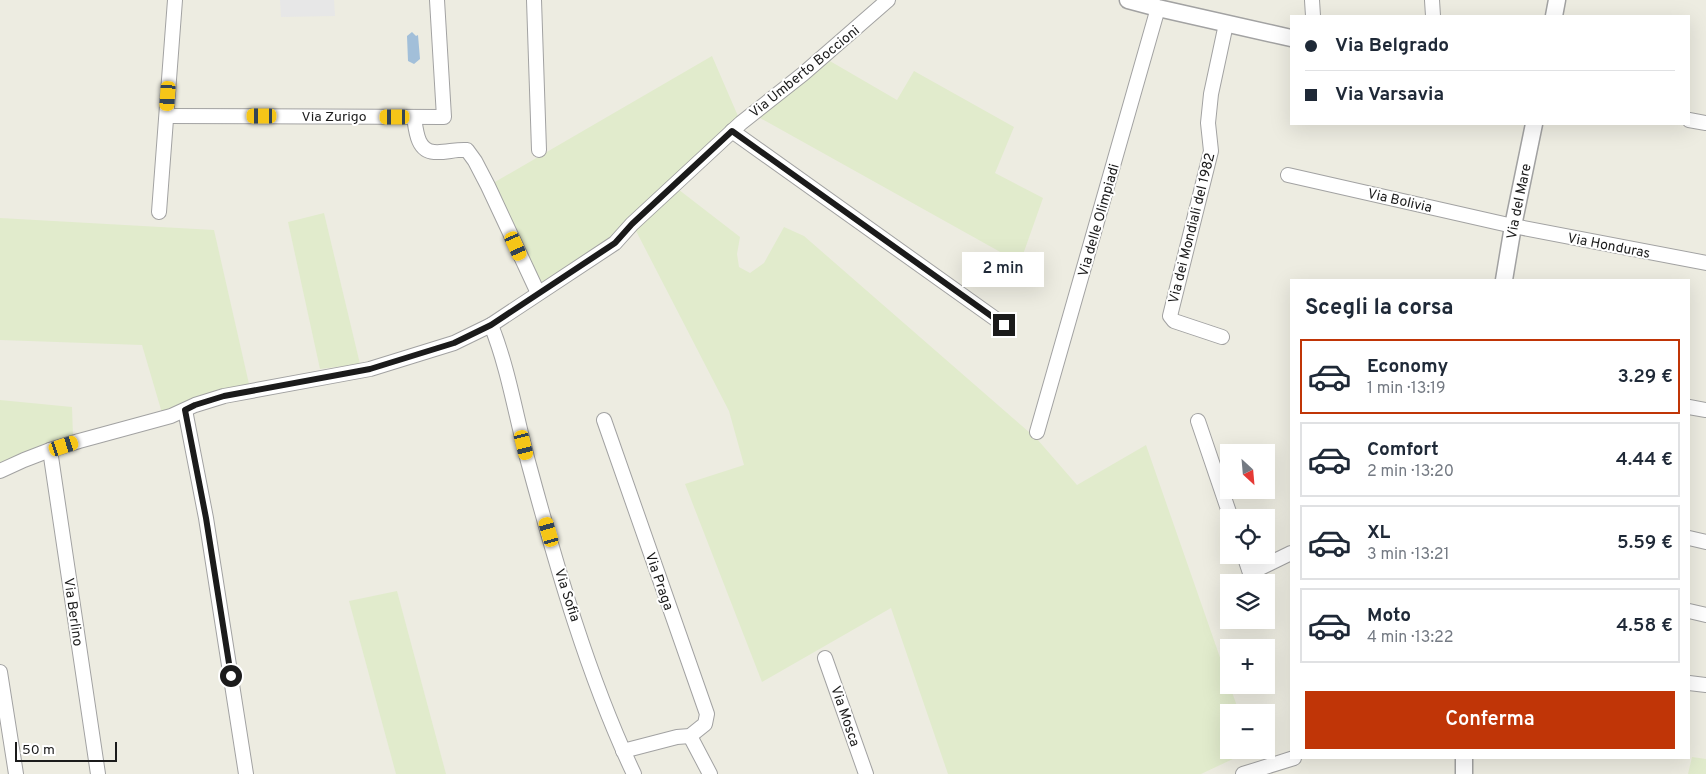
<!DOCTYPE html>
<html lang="it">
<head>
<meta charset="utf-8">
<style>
	:root { --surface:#fff; --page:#f6f6f7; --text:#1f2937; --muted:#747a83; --line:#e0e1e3; --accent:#c03507 }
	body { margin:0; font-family:Overpass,sans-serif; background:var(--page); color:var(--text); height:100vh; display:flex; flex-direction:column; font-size:19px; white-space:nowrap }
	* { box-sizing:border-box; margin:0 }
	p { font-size:16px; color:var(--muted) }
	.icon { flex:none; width:28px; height:28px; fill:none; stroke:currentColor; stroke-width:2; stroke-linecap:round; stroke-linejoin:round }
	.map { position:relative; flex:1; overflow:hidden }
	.panel { position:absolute; left:1290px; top:279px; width:400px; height:480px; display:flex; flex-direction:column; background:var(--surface); border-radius:0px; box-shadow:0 5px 20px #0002 }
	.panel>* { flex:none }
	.guide { position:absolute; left:1290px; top:15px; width:400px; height:110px; border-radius:0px; box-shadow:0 5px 20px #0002; display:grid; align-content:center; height:110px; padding:0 15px; background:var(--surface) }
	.needle { width:32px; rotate:154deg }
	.controls { position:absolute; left:1220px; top:444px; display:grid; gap:10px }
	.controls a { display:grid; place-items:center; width:55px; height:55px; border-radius:0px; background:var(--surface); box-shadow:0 5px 20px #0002; font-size:25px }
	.scale { position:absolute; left:15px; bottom:12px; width:102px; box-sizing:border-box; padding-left:5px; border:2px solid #1b1b1b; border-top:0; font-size:14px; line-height:18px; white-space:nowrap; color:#1b1b1b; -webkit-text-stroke:4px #fff; paint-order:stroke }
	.end { position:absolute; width:22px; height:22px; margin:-11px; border:6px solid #1b1b1b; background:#fff; box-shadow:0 0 0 2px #fff }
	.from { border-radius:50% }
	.bubble { position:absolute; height:35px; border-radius:0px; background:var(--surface); box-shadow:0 5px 20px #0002; font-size:16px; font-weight:600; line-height:35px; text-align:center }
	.car { position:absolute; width:15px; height:30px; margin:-15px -8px; border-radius:6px; box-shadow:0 0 4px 1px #0007; background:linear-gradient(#f5c518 24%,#345 0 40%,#f5c518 0 76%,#345 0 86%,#f5c518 0) }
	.guide b { display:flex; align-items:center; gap:18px; height:48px; font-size:19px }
	.guide b+b { border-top:1px solid var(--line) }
	.guide i { width:12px; height:12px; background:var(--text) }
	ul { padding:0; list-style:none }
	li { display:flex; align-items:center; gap:15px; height:75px; margin:0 10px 8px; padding:0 5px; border:2px solid var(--line); border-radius:0px }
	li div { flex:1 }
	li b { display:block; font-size:19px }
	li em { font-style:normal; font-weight:600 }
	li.current { border-color:var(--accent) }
	li>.icon { width:45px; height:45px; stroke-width:1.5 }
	h2 { padding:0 15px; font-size:22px; line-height:60px }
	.primary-button { display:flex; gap:10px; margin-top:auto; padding:10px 15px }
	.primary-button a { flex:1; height:58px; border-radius:0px; background:var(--accent); color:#fff; font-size:20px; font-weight:600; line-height:58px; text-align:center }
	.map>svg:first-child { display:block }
	.farmland { fill:#e1ebcc }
	.parking { fill:#e7e7e7 }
	.water { fill:#a2bfd9 }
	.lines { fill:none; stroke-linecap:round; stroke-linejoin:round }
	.minor-casing { stroke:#a2a2a2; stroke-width:16 }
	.tertiary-casing { stroke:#a2a2a2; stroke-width:19 }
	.minor { stroke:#fff; stroke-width:14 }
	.tertiary { stroke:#fff; stroke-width:16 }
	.route { stroke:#1b1b1b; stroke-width:6 }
	.labels { text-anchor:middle; stroke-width:4; stroke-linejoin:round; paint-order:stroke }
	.street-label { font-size:14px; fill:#1b1b1b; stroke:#fff }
</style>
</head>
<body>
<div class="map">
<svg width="1706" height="774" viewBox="0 0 1706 774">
	<rect width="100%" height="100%" fill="#edece1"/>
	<!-- farmland -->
	<g class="farmland">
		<path d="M712,56L741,123L674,186L740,237L737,254L739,267L750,273L764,263L784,227L804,236L1037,439L1077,485L1146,445L1239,712H1229V750H1252L1201,774H948L891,608L762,682L685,484L744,465L729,411L633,225L538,293L488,186Z"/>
		<path d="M823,57L897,100L914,71L1014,127L995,173L1043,198L1020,263L753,114Z"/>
		<path d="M324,213L360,364L320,369L288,222Z"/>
		<path d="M0,218L214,230L249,384L162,413L142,345L0,340Z"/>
		<path d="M0,400L72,407L73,436L49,442L0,465Z"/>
		<path d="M397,591L446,774H396L349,601Z"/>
		<path d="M1692,757L1706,759V774H1688Z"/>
	</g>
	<!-- parking -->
	<path class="parking" d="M280,0H334L335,16L281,17Z"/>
	<!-- water -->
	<path class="water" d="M412,32L416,36L418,35L420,59L414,64L408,61L407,36Z"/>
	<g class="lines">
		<!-- minor casing -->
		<g class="minor-casing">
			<g id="minor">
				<path d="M534,0L539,150"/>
				<path d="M1312,0L1313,16"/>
				<path d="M1432,0L1433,16"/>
				<path d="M167,116L444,117L437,0"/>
				<path d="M414,117C416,130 417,151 434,152C445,153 456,149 467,150L475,161L488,186L538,293"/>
				<path d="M1689,120L1706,123"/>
				<path d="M732,131L1004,325"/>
				<path d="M1288,175L1513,226L1706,263"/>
				<path d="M159,212L175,0"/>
				<path d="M491,325C509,370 516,418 529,465C557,568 588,677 634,774"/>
				<path d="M1222,337L1174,321L1170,316L1211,151L1208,123L1211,94L1226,24"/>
				<path d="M1689,407L1706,410"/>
				<path d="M185,410L206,518L246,774"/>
				<path d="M604,420L707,714L705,724L690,736L677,737L623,751"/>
				<path d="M1198,421L1231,518"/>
				<path d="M1037,432L1158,8"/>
				<path d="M50,450L98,774"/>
				<path d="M0,471L24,460L50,450L79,441L171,416L195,405L224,396L370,369L454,343L491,325L615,243L632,224L741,123L803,74L888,0"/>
				<path d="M1689,538L1706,542"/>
				<path d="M1244,555L1250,573L1291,553"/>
				<path d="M1689,611L1706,615"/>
				<path d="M825,658L866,774"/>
				<path d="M0,672L16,774"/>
				<path d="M1689,683L1706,685"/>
				<path d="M690,736L710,774"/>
				<path d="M1243,774L1294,758"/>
			</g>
		</g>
		<!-- tertiary casing -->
		<g class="tertiary-casing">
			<g id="tertiary">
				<path d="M1128,0L1158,8L1291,38"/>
				<path d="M1554,16L1557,0"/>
				<path id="s1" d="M1504,280L1513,226L1534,124"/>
				<path d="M1464,774V758"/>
			</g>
		</g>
		<!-- minor -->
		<use href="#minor" class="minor"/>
		<!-- tertiary -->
		<use href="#tertiary" class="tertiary"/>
	</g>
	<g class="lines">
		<!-- route -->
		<path class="route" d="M231,676L206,518L185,410L195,405L224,396L370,369L454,343L491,325L615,243L632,224L732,131L1004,325"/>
	</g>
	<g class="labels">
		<!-- street labels -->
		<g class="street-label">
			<text transform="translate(804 71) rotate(-39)" y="5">Via Umberto Boccioni</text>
			<text x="334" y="121">Via Zurigo</text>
			<text transform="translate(1400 200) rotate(13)" y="5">Via Bolivia</text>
			<text dy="5" stroke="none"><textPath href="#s1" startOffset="80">Via del Mare</textPath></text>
			<text transform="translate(1098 220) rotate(-74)" y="5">Via delle Olimpiadi</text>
			<text transform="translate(1191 228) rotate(-76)" y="5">Via dei Mondiali del 1982</text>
			<text transform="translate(1609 245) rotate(11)" y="5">Via Honduras</text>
			<text transform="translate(660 581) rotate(71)" y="5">Via Praga</text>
			<text transform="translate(568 595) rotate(72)" y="5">Via Sofia</text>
			<text transform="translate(74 612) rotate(82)" y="5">Via Berlino</text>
			<text transform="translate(846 716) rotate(71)" y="5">Via Mosca</text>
		</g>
	</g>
</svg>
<div class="controls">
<a><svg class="needle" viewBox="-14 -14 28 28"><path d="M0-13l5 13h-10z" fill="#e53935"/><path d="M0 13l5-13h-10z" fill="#747a83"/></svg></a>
<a><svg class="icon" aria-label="locate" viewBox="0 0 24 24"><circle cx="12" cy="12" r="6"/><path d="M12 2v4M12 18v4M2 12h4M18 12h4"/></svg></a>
<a><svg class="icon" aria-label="layers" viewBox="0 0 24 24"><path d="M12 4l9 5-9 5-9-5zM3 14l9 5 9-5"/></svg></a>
<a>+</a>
<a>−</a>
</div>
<div class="scale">50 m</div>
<i class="end from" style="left:231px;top:676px"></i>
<i class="end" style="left:1004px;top:325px"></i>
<div class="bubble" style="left:962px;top:252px;width:82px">2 min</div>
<i class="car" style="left:168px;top:96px;rotate:184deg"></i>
<i class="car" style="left:262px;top:116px;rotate:270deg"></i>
<i class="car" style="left:395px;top:117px;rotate:270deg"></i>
<i class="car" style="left:516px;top:246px;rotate:156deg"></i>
<i class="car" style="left:524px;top:445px;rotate:166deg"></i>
<i class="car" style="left:64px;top:446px;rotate:72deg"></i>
<i class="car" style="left:549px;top:532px;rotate:344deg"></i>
<div class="guide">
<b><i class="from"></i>Via Belgrado</b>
<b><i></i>Via Varsavia</b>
</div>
<section class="panel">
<h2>Scegli la corsa</h2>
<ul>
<li class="current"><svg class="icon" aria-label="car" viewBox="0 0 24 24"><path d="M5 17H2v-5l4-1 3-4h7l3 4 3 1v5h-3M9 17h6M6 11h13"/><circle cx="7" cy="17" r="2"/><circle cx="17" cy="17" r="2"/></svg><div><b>Economy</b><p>1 min · 13:19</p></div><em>3.29 €</em></li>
<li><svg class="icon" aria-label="car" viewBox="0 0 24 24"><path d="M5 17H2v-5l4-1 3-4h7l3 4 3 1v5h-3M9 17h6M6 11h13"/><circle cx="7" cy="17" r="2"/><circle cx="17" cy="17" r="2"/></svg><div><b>Comfort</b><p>2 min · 13:20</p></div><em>4.44 €</em></li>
<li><svg class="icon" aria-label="car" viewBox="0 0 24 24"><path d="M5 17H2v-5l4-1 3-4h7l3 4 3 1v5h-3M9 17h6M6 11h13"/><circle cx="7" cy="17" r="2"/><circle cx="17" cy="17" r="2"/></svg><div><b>XL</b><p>3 min · 13:21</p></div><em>5.59 €</em></li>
<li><svg class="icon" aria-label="car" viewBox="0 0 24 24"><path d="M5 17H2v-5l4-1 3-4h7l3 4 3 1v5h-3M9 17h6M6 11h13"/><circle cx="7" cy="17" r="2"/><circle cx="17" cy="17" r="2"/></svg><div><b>Moto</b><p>4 min · 13:22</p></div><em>4.58 €</em></li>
</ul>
<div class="primary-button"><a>Conferma</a></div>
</section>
</div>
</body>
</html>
